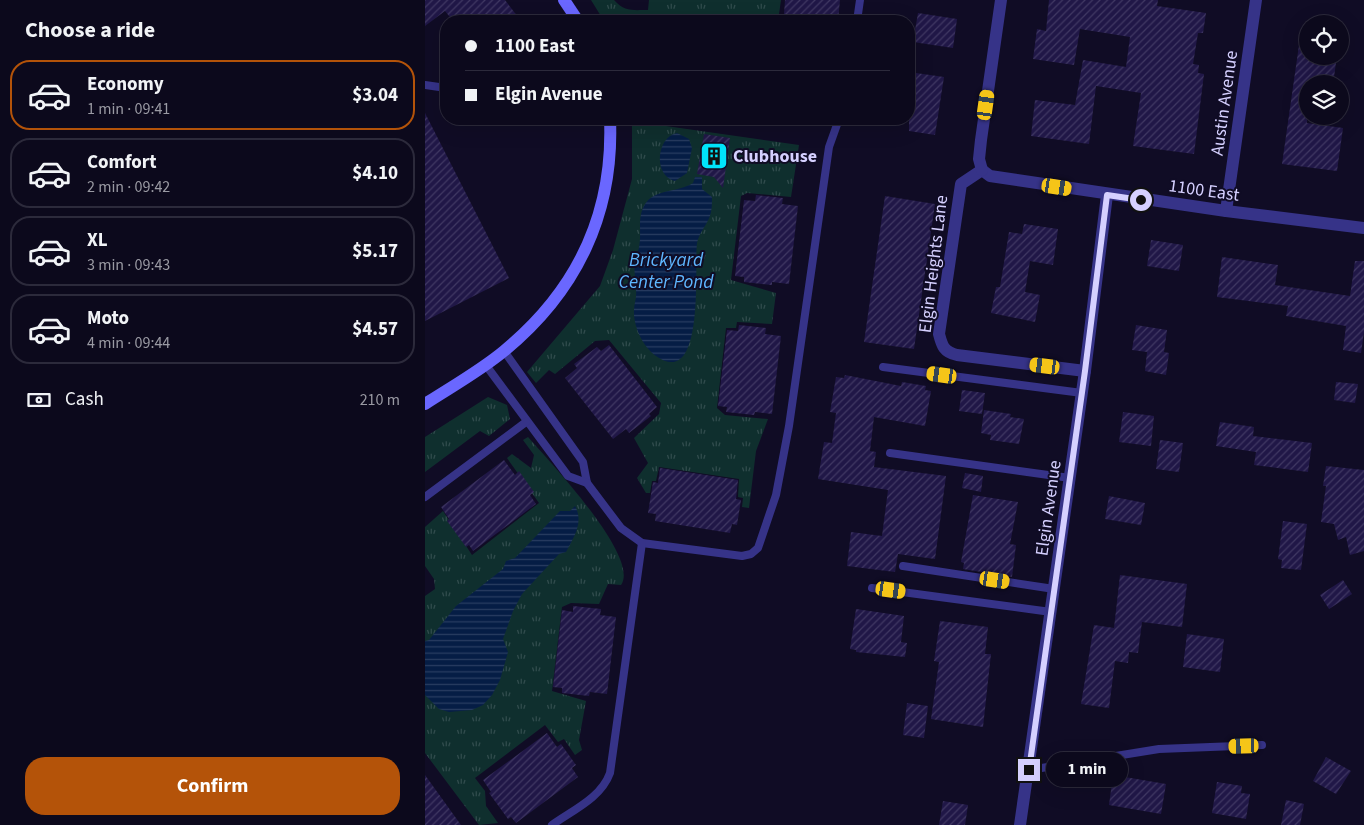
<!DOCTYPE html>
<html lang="en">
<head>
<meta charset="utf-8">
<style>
	:root { --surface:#0c091c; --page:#1a1729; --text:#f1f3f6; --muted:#9a9aa3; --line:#2c2a3b; --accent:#b45309 }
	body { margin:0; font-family:"Source Sans 3",sans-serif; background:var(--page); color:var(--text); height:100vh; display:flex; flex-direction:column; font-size:19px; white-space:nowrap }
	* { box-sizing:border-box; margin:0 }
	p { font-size:16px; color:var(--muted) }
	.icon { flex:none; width:28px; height:28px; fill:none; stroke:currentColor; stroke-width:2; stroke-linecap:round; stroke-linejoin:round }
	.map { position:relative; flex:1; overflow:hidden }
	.drawer { display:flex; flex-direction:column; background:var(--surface); width:425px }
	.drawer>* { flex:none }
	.banner { position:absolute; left:15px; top:15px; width:475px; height:110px; border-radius:20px; box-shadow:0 5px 20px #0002,0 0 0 1px var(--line); display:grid; align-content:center; height:110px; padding:0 25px; background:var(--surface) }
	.tools { position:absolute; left:874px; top:15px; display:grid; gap:10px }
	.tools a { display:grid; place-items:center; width:50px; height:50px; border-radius:50%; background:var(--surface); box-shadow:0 5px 20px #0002,0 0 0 1px var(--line); font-size:25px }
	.end { position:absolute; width:22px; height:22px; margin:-11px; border:6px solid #d5d0ff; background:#111; box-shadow:0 0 0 2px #111 }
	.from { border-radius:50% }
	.bubble { position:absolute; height:35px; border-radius:18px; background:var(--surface); box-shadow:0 5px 20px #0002,0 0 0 1px var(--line); font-size:16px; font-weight:700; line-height:35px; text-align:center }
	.car { position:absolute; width:15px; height:30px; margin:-15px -8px; border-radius:6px; box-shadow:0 0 4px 1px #0007; background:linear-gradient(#f5c518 24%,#345 0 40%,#f5c518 0 76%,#345 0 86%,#f5c518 0) }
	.banner b { display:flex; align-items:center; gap:18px; height:48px; font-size:19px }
	.banner b+b { border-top:1px solid var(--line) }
	.banner i { width:12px; height:12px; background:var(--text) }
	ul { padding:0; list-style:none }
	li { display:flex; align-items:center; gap:15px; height:70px; margin:0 10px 8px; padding:0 15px; border:2px solid var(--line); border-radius:20px }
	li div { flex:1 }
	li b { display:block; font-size:19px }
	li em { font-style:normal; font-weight:700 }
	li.selected { border-color:var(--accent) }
	li>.icon { width:45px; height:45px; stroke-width:1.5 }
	h2 { padding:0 25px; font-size:22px; line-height:60px }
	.pay { display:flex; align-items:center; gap:12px; height:55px; padding:0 25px; font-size:19px }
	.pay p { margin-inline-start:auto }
	.cta { display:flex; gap:10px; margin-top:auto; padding:10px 25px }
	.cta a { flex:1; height:58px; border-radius:20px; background:var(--accent); color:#fff; font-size:20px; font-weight:700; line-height:58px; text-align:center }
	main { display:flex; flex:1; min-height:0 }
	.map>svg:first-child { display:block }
	.grass { fill:url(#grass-tufts) }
	.water { fill:url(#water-rules) }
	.building { fill:url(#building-hatch) }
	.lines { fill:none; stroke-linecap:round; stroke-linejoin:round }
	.lane { stroke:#363388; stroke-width:8 }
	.street { stroke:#363388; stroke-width:12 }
	.secondary { stroke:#6a67ff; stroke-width:12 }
	.route { stroke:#d5d0ff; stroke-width:6 }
	.labels { text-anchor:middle; stroke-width:4; stroke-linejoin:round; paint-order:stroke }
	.street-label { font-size:18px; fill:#d5d0ff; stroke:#100c25 }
	.poi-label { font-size:18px; font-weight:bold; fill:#d5d0ff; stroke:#100c25; text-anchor:start }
	.water-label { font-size:19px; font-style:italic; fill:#5eb6ff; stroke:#100c25 }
</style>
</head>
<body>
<main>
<section class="drawer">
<h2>Choose a ride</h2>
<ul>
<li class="selected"><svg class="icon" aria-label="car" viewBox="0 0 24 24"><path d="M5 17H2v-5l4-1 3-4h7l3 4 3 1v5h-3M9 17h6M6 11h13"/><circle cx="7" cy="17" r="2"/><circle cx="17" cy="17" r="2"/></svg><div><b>Economy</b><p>1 min · 09:41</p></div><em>$3.04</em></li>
<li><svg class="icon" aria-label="car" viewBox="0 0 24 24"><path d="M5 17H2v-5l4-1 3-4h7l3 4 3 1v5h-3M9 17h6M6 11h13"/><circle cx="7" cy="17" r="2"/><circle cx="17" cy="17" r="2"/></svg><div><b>Comfort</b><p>2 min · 09:42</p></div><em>$4.10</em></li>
<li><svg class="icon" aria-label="car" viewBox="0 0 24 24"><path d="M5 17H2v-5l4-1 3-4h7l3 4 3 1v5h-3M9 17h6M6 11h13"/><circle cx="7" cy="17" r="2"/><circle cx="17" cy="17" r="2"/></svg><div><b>XL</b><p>3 min · 09:43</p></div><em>$5.17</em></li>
<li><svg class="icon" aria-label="car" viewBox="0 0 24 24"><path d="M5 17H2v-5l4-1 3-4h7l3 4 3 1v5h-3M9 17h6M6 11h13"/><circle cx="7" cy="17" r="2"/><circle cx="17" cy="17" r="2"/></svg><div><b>Moto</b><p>4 min · 09:44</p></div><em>$4.57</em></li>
</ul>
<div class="pay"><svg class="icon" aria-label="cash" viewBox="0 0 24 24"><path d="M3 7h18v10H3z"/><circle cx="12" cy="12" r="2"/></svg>Cash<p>210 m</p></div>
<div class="cta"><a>Confirm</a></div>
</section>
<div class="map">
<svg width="939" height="825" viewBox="0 0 939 825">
	<defs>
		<pattern id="grass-tufts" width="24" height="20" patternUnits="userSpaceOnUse" patternTransform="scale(1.25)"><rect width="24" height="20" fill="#0f2f2e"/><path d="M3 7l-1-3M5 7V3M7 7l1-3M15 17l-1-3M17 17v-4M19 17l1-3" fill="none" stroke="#314c4d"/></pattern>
		<pattern id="water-rules" width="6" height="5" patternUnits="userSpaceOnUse" patternTransform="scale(1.25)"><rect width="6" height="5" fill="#051d45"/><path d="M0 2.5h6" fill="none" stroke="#293d61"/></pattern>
		<pattern id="building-hatch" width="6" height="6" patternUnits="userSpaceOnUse" patternTransform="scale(1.25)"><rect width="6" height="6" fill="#201747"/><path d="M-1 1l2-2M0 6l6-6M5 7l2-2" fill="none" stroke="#403863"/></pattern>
	</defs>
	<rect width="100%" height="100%" fill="#100c25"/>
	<!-- grass -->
	<g class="grass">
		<path d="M166,0H189C200,12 207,10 223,10L224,0H356L354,14L360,21H284L263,18L256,21H179Z"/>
		<path d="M207,119H228L227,124L374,145L366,197L322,193L316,196L306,280L351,293L347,324L312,322L311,328H301L292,408L300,415L343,419L331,451L324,508L317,507L318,498L313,497L314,479L234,467L231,481H227L225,493H221L212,478L223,463L209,438L234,414L236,403L184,340L170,341L130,374L124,370L111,383L102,372L175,286L188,250L207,179Z"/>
		<path d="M63,397L82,405L85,419L64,436L55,431L0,472V437Z"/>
		<path d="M103,437C122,459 216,557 196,585L183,584L174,604L146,603L137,607L127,691L161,701L154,740L157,750L150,755L139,739L133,742L120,725L50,778L60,791L61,806L73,823L54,825L0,753V596L10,589L9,579L0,566V527L18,511L47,555L114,503L82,458L87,454L106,468L109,455L98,440Z"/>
	</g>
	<!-- water -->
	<g class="water">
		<path d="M252,133L264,139L267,148L262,173L250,181C228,176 231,137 252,133Z"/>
		<path d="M270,177H277V189L287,197C287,202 287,207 286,212C284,223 274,232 272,243C269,265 281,391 231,356C218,347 208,326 209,310C209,304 212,297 211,291C211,280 208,268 210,257C211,254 214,250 214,247C217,233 212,219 219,206C228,188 253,193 268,183Z"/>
		<path d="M150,506C159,522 149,537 141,552L134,554L97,594L88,611L78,639L83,652L75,680L67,695L58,705L47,710L24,712L14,709L0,695V641L4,640L31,606L78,569L81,561L90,558L135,511H145Z"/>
	</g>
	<!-- building -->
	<g class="building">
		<path d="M0,0H80L96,21H28L20,11L0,26Z"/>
		<path d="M360,0H415L413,21L367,20L368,15L359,14Z"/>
		<path d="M624,0H733L732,6L781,13L778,33H773L768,64L774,65L773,73L779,74L769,154L708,146L716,93L671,86L664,144L606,136L610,100L650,105L658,60L701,67L705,37L655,29L649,65L608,59L612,29L621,31Z"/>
		<path d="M493,13L532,19L528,48L488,42Z"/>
		<path d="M874,45L882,46V56H912L908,84H882V123L918,128L912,171L857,164Z"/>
		<path d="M484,72L519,77L510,135L484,131Z"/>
		<path d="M0,113L84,278L0,321Z"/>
		<path d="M279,134L305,138L298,188L289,177L272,174Z"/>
		<path d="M331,195L358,198L357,204L373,206L364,284L347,282V285L319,282V277L310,276L319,200L330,201Z"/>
		<path d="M460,196L510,204L489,349L439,342Z"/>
		<path d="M599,224L633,229L628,265L605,261L600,292L615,295L610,322L566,313L571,287H575L584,232L597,234Z"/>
		<path d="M726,240L758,245L754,271L722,266Z"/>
		<path d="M797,257L853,265L850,285L925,296L930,261H939V332L936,353L918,350L921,326L861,316L863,306L792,297Z"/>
		<path d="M314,325L341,328L340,334L356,336L347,414L330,412L329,415L301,412L302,407L293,406L302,330L313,331Z"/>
		<path d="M711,325L742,330L739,352L744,353L741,375L720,371L722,352L707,350Z"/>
		<path d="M184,345L232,407L224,414L226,416L204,433L201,429L188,439L140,378L152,368L149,364L172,347L176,351Z"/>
		<path d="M420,375L476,386L477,382L501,386L500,390L506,391L500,426L449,417L445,451L451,452L449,467L521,476L510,559L473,554L470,572L422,566L426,532L457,536L463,490L393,479L399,442L407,443L411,413L405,412L411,377L419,378Z"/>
		<path d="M911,382L933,384L930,403L909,400Z"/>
		<path d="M537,390L560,393L557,414L534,411Z"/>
		<path d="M559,410L586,414L585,417L599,419L594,444L565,440L566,435L556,433Z"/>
		<path d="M698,412L729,416L726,446L694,442Z"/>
		<path d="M795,422L829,427L828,436L887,443L883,472L829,465L831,452L791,446Z"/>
		<path d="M735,440L758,443L754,472L731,469Z"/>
		<path d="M79,460L90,475L94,471L109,492L105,495L111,504L48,551L44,545L41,547L22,521L24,519L16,507Z"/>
		<path d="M901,466L939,470V551L925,555L921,537L913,540L909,524L896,522L901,486H898Z"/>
		<path d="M235,468L313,480L311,499L316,500L312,525L307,524L305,533L230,521L231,514L223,513L228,482L233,483Z"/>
		<path d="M540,473L558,476L556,492L537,488Z"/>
		<path d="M548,495L593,502L585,544L591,545L587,577L538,569L539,563L536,562Z"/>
		<path d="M684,496L720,503L716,525L680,519Z"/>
		<path d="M858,521L882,524L876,570L856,568L857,560L853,559Z"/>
		<path d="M695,575L762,584L757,627L717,622L713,653L704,652L703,663L690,661L684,708L656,704L669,625L689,628Z"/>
		<path d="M918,580L927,594L904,609L895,595Z"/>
		<path d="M148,606L176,609L175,615L191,617L182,694L165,692L164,696L137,693V688L128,687L137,610L148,612Z"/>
		<path d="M431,609L479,616L476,642L482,643L480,657L431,652V650L425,649Z"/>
		<path d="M515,621L563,627L560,654H566L558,727L506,719L514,662L509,661Z"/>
		<path d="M762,634L799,639L795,672L758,667Z"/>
		<path d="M482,703L503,706L499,738L478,735Z"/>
		<path d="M122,733L132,747L136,744L151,765L147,768L153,777L91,823L86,817L83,819L64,793L66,792L58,780Z"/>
		<path d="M901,757L926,771L911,794L888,781Z"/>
		<path d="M0,775L36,825H0Z"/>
		<path d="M688,775L741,784L736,814L684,805Z"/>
		<path d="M792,782L817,786L816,793L825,794L821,819L787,813Z"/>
		<path d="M861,800L879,804L875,825H856Z"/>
		<path d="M518,801L543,805L540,825H514Z"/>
	</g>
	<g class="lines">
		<!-- lane -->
		<g class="lane">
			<path d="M432,21L435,0"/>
			<path d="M0,85L21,88"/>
			<path d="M79,351L158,462L162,483L196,528L217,543L317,556L326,554L333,548L351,495L364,426L404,147L414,119"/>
			<path d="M60,364L143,476L162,483"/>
			<path d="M458,367L657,393"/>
			<path d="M465,453L645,478"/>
			<path d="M0,497L101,422"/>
			<path d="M478,566L629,589"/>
			<path d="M447,588L626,612"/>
			<path d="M604,770L734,749L837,745"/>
			<path d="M127,825C148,810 176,798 185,773L217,543"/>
		</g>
		<!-- street -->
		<g class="street">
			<path d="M557,170L565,176L801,211L939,228"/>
			<path d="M557,170L536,184L514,334C517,346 519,352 532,355L660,371"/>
			<path d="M557,170L554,159L556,140L576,0"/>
			<path d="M801,211L831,0"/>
			<path d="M595,825L660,371L682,195"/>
		</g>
		<!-- secondary -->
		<g class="secondary">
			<path d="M139,0L153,21"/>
			<path d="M0,404C26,387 55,371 79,351C152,291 189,213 185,119"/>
		</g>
	</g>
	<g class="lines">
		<!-- route -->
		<path class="route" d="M604,770L660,371L682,195L716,200"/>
	</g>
	<!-- icons -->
	<defs>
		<g id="building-square" transform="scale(1.4375)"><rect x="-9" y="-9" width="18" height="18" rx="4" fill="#00e4fb" stroke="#100c25"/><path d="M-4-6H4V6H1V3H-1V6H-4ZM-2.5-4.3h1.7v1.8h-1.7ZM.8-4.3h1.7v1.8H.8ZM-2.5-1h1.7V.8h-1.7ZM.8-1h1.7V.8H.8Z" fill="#111"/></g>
	</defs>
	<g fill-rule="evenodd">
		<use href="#building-square" x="289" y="156"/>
	</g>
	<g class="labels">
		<!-- street labels -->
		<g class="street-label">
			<text transform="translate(799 103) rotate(-82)" y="6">Austin Avenue</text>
			<text transform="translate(779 190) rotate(8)" y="6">1100 East</text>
			<text transform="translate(508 264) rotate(-83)" y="6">Elgin Heights Lane</text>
			<text transform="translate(623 508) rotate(-82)" y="6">Elgin Avenue</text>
		</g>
		<!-- poi labels -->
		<g class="poi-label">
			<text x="308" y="162">Clubhouse</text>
		</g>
		<!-- water labels -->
		<g class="water-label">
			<text x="241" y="266">Brickyard<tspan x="241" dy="22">Center Pond</tspan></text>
		</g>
	</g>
</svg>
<div class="tools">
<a><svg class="icon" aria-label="locate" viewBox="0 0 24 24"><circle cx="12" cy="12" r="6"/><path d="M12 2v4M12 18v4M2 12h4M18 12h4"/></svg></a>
<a><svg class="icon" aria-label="layers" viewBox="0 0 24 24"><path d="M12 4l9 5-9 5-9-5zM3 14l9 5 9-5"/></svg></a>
</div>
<i class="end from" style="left:716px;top:200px"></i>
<i class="end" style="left:604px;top:770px"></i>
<div class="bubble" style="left:621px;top:752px;width:82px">1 min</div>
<i class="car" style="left:561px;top:105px;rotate:8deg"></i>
<i class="car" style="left:632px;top:187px;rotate:99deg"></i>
<i class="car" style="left:620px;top:366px;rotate:277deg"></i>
<i class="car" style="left:517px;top:375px;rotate:278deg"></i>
<i class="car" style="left:570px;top:580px;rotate:99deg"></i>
<i class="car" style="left:466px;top:590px;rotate:98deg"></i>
<i class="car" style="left:819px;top:746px;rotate:268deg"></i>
<div class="banner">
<b><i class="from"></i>1100 East</b>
<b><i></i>Elgin Avenue</b>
</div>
</div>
</main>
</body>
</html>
